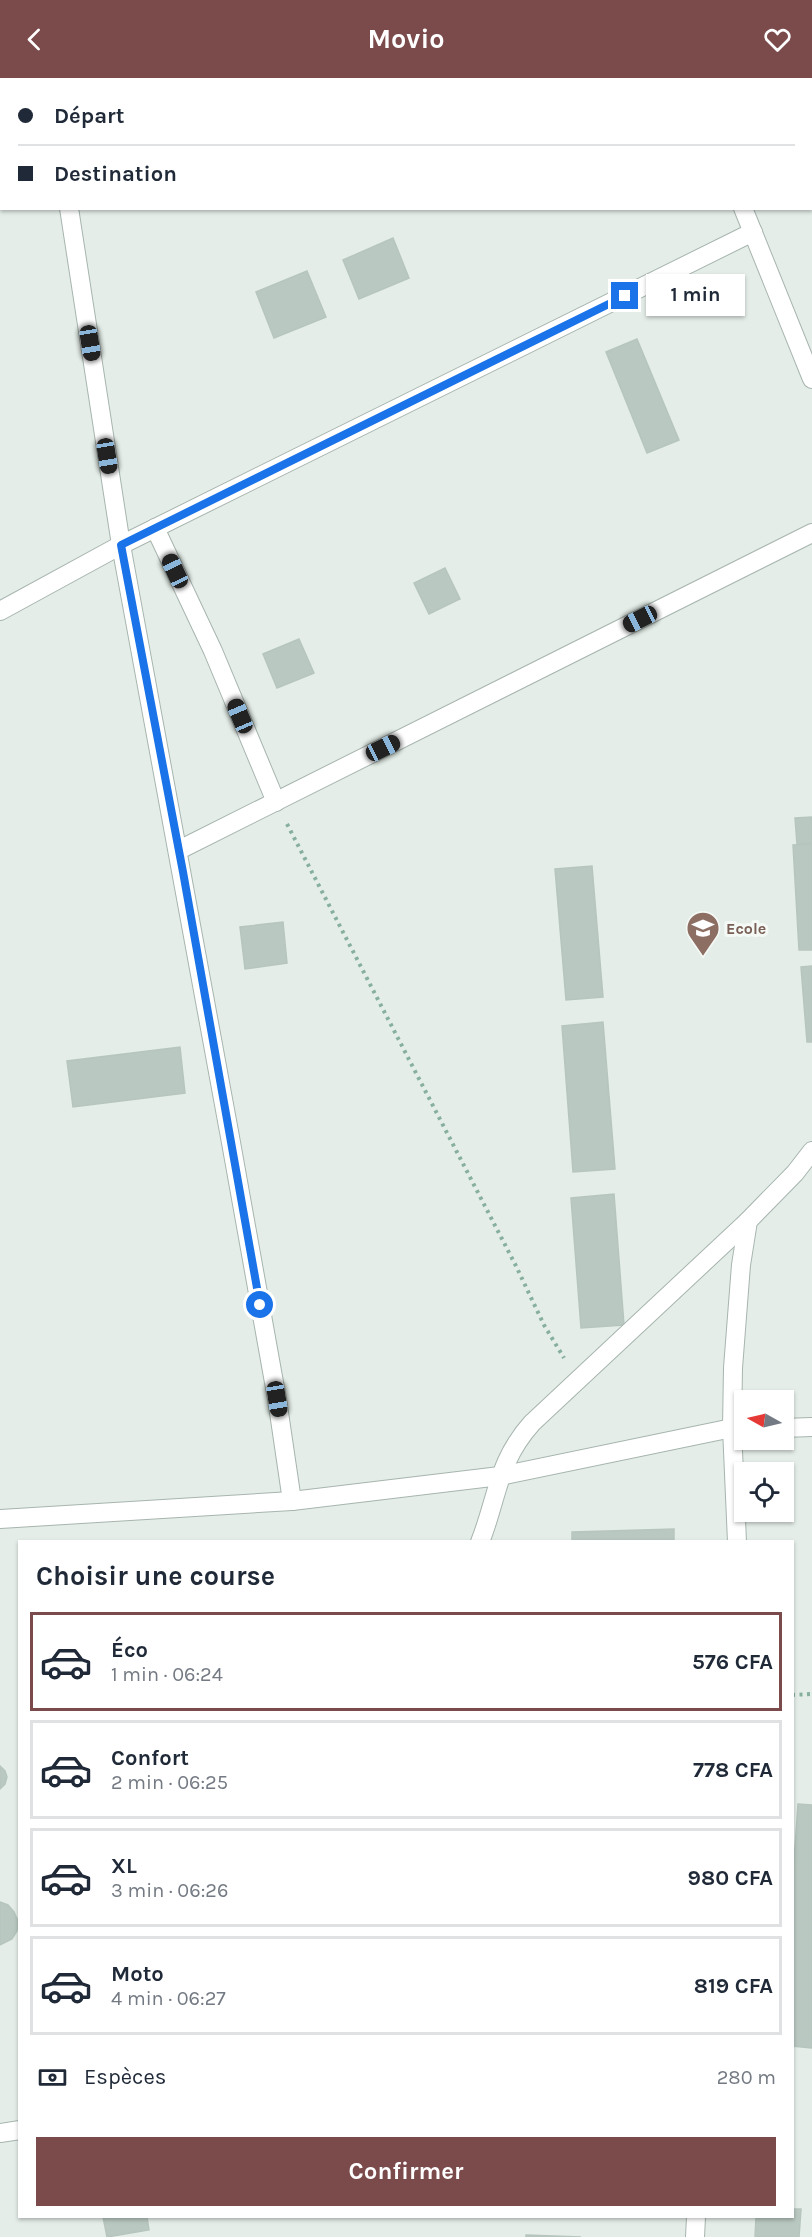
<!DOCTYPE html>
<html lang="fr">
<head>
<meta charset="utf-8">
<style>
	:root { --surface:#fff; --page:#f2f2f3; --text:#1f2937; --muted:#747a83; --line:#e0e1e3; --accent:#7b4a4b }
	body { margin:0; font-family:Karla,sans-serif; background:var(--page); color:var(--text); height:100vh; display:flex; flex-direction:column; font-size:22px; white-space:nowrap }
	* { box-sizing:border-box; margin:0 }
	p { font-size:20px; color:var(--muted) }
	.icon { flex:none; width:33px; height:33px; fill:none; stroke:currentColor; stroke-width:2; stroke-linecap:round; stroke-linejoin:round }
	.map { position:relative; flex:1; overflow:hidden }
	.sheet { position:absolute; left:18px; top:1462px; width:776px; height:678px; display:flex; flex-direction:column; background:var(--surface); border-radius:0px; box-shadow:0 2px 4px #0004 }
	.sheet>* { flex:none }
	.guide { position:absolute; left:0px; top:0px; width:813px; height:132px; box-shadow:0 2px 4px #0004; display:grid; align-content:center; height:132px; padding:0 18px; background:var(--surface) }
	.needle { width:39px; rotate:278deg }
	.tools { position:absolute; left:734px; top:1312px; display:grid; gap:12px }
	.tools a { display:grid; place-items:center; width:60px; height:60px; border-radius:0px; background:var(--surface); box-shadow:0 2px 4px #0004; font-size:30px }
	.end { position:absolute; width:27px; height:27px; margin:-14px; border:8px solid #1a73e8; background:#fff; box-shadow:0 0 0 3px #fff }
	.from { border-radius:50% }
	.bubble { position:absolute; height:42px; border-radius:0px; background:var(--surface); box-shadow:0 2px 4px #0004; font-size:20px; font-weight:700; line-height:42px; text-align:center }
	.car { position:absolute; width:18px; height:36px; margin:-18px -9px; border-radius:8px; box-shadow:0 0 4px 2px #0007; background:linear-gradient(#222 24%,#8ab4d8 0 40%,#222 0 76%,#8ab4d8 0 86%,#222 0) }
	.guide b { display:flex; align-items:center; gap:21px; height:57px; font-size:22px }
	.guide b+b { border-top:2px solid var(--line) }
	.guide i { width:15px; height:15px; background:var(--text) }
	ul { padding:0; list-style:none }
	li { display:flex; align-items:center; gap:18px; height:99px; margin:0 12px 9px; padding:0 6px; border:3px solid var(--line); border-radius:0px }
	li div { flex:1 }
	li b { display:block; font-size:22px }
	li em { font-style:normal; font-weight:700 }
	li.current { border-color:var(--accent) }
	li>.icon { width:54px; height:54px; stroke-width:1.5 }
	h2 { padding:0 18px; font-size:27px; line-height:72px }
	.pay { display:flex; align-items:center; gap:15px; height:66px; padding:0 18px; font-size:22px }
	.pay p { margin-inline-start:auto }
	.cta { display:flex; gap:12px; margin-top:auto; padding:12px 18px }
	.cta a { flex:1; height:69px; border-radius:0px; background:var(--accent); color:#fff; font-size:24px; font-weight:700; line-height:69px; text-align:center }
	header { display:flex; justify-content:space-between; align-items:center; height:78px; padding:0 18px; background:var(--accent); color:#fff; font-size:27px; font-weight:700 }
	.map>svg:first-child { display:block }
	.building { fill:#b9c8c0; stroke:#b6c6be; stroke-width:1.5 }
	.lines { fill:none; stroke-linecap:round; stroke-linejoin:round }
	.minor-casing { stroke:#a7b5ae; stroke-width:20 }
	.path { stroke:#86af9d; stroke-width:4; stroke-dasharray:3 4.5; stroke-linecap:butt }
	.minor { stroke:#fff; stroke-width:18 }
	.route { stroke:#1a73e8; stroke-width:8 }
	.labels { text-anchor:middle; stroke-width:6; stroke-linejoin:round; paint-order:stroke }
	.education-label { font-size:16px; font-weight:bold; fill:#785e54; stroke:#f4f9f6; text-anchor:start }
</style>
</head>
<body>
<header><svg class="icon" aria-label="back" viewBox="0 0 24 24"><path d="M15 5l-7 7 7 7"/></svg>Movio<svg class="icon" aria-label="heart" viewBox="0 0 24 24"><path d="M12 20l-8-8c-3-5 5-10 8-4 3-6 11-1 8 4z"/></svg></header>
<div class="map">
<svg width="812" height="2159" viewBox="0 0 812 2159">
	<rect width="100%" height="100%" fill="#e4ede8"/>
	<!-- building -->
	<g class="building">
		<path d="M393,160L409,200L359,221L343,182Z"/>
		<path d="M307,193L326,239L274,260L256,214Z"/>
		<path d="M637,261L679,362L647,375L606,274Z"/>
		<path d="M445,490L460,521L429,536L414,505Z"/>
		<path d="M299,561L314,595L277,610L263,576Z"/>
		<path d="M812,739V765L797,766L795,740Z"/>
		<path d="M812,766V872H799L793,767Z"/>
		<path d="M592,788L603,919L566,922L555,791Z"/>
		<path d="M283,844L287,885L245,891L240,849Z"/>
		<path d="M812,888V964H807L801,889Z"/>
		<path d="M603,944L615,1091L573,1094L562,948Z"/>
		<path d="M180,969L185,1015L73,1029L67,983Z"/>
		<path d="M614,1116L624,1247L581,1250L571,1120Z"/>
		<path d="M674,1451V1464H572V1454Z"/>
		<path d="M0,1688L5,1693L7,1699L5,1706L0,1711Z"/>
		<path d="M798,1726L812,1727V1970L792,1968V1812Z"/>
		<path d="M0,1824L8,1827L14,1834L18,1843L17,1853L12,1861L0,1867Z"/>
		<path d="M792,2131H801L799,2159H755L756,2139H792Z"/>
		<path d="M103,2139H147L149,2152L107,2159Z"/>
		<path d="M526,2157L581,2159H526Z"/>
	</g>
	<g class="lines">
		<!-- minor casing -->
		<g class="minor-casing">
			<g id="minor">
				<path d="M174,0L175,2"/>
				<path d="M690,0V2"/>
				<path d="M241,2L245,0"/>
				<path d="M812,59V58"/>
				<path d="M0,93H2"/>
				<path d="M69,130L121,467L230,1059L277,1321L292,1423"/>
				<path d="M743,130L812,301"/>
				<path d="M155,450L213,573L276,724"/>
				<path d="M0,533L121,467L753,154"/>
				<path d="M179,772L812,455"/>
				<path d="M783,1350L812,1349"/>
				<path d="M0,1441L292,1423L500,1398L732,1350H744"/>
				<path d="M480,1464C498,1419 497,1384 532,1345L748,1143"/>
				<path d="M737,1464L732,1350L733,1290L741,1187L748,1143L795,1095L812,1073"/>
				<path d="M0,2055L20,2052"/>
				<path d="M695,2159L696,2139"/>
			</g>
		</g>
		<!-- path -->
		<g class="path">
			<path d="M287,746L516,1188L544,1247L564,1280"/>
			<path d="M792,1617L812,1616"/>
		</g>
		<!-- minor -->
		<use href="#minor" class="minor"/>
	</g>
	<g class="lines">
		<!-- route -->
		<path class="route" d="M260,1227L183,794L121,467L625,218"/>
	</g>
	<!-- icons -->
	<defs>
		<g id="school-pin" transform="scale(1.725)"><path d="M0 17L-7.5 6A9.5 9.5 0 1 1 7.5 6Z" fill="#8d6e63" stroke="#f4f9f6"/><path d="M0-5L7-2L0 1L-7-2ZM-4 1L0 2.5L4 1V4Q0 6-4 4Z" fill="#fff"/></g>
	</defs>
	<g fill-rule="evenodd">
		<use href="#school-pin" x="703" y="850"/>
	</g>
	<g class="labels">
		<!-- education labels -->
		<g class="education-label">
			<text x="726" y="856">Ecole</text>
		</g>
	</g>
</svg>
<div class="tools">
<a><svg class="needle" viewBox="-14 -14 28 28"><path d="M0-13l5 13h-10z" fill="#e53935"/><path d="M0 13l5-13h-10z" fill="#747a83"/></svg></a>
<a><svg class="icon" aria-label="locate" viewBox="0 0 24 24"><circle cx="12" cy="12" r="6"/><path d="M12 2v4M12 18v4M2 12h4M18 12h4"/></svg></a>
</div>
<i class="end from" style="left:260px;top:1227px"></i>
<i class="end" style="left:625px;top:218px"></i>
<div class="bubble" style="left:646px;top:196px;width:99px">1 min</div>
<i class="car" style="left:90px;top:265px;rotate:171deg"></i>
<i class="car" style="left:107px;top:378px;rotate:171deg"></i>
<i class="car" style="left:175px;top:493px;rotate:335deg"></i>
<i class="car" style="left:640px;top:541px;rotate:243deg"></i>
<i class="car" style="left:240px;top:638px;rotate:337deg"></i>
<i class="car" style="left:383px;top:670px;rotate:64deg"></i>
<i class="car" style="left:277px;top:1321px;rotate:171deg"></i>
<div class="guide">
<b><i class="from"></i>Départ</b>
<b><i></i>Destination</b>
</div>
<section class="sheet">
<h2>Choisir une course</h2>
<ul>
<li class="current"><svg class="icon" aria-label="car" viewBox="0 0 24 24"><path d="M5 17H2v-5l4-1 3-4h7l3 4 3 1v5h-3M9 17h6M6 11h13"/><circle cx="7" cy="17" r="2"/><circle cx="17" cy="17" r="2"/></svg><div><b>Éco</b><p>1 min · 06:24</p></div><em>576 CFA</em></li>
<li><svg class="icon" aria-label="car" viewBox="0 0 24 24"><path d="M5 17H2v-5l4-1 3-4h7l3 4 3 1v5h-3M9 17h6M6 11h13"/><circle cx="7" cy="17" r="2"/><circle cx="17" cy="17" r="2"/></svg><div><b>Confort</b><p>2 min · 06:25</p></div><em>778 CFA</em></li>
<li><svg class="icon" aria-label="car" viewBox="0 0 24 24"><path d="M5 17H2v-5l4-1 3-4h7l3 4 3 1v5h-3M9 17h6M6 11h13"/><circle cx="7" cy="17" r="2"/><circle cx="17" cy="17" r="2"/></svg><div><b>XL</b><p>3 min · 06:26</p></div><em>980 CFA</em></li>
<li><svg class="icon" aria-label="car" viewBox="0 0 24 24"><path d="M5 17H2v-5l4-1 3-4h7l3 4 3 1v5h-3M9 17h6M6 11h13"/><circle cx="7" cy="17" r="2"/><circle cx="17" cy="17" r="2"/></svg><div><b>Moto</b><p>4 min · 06:27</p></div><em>819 CFA</em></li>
</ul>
<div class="pay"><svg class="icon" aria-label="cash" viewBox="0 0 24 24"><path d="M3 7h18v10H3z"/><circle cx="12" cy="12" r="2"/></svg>Espèces<p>280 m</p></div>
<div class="cta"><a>Confirmer</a></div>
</section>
</div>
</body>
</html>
